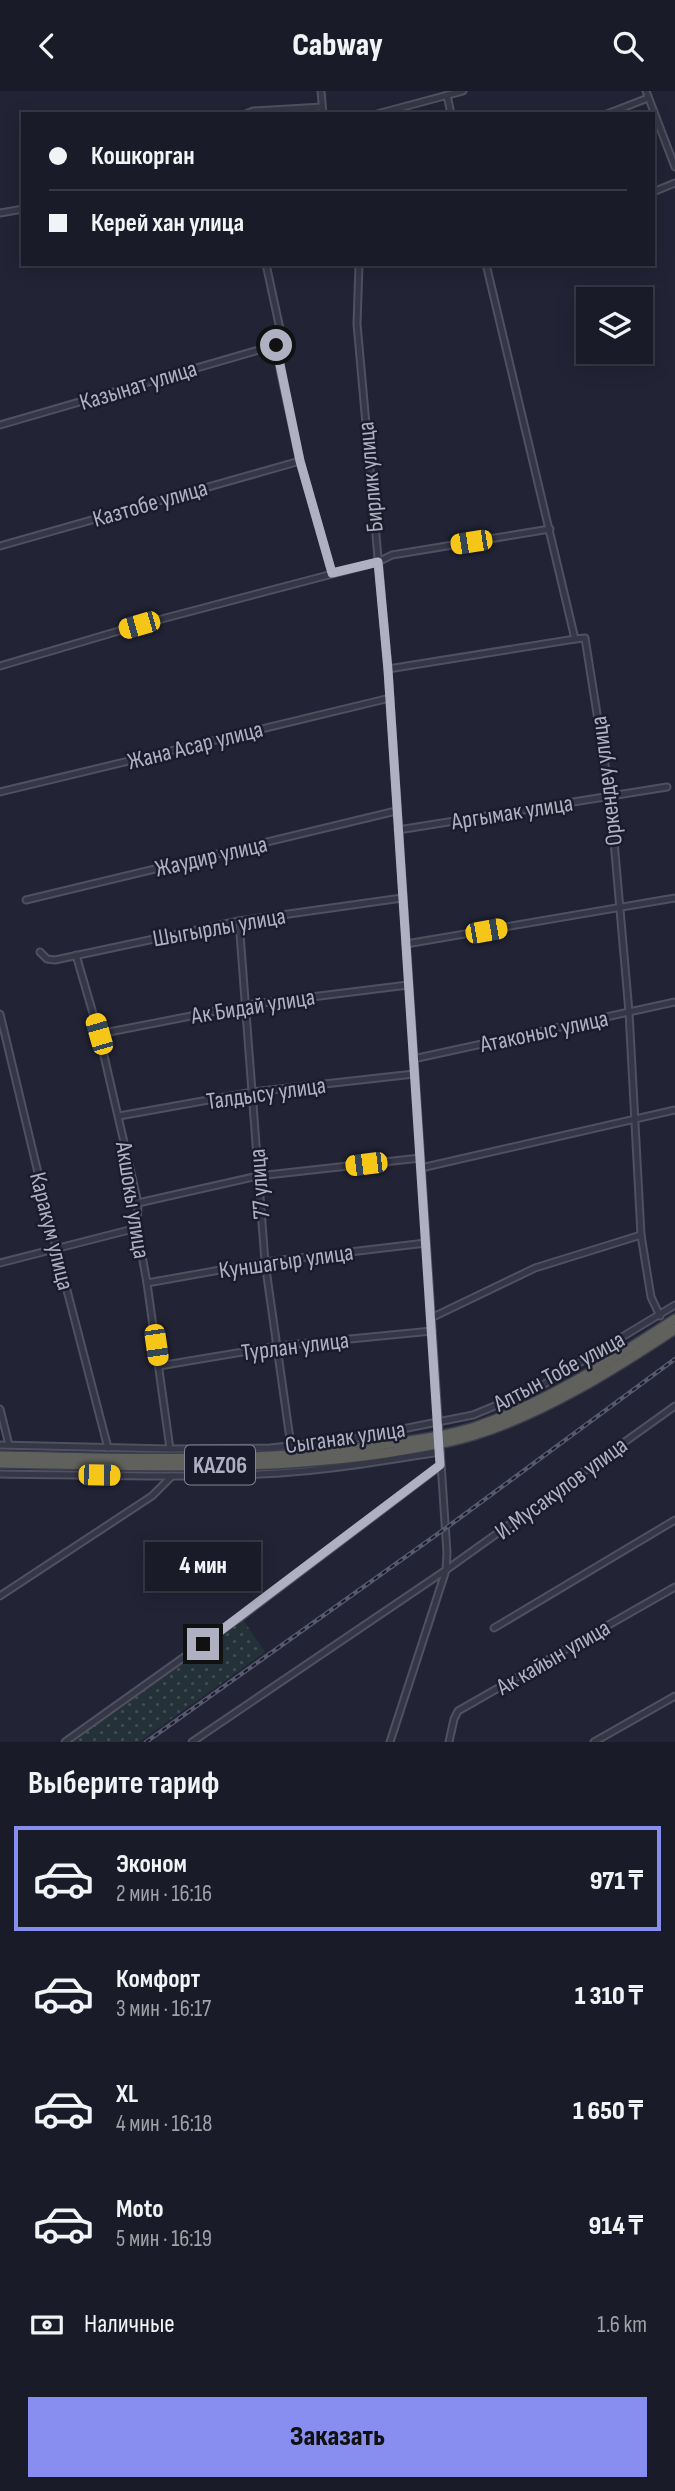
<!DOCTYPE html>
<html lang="ru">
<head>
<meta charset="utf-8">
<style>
	:root { --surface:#1a1b28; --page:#232430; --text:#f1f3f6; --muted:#9fa1a8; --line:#383945; --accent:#878ef0 }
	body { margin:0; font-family:"Sofia Sans Condensed",sans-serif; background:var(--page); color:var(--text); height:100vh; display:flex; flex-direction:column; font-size:26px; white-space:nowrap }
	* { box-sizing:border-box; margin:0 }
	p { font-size:23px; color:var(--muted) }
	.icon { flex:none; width:38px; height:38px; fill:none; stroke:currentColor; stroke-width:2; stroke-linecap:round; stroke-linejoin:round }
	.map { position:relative; height:1651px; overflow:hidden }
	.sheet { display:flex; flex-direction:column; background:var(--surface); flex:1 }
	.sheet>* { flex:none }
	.top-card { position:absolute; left:21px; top:21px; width:634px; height:154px; border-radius:0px; box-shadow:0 4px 18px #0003,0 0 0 2px var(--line); display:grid; align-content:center; height:154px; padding:0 28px; background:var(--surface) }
	.fabs { position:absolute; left:576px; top:196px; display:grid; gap:14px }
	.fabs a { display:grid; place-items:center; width:77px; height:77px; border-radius:0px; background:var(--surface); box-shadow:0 4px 18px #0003,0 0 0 2px var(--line); font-size:35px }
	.end { position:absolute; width:32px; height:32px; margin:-16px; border:9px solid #afb1c3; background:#111; box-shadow:0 0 0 4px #111 }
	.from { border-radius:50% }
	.bubble { position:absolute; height:49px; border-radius:0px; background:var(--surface); box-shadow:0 4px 18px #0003,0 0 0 2px var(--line); font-size:23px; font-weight:800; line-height:49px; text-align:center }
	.car { position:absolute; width:21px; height:42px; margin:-21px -10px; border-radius:9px; box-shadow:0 0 5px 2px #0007; background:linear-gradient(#f5c518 24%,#345 0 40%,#f5c518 0 76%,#345 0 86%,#f5c518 0) }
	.top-card b { display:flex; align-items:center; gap:24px; height:66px; font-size:26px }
	.top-card b+b { border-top:2px solid var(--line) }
	.top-card i { width:18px; height:18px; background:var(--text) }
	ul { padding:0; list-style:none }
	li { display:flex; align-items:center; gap:21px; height:105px; margin:0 14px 10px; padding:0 14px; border:4px solid transparent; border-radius:0px }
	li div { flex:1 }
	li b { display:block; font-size:26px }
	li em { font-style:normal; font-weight:800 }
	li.current { border-color:var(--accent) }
	li>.icon { width:63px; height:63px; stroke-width:1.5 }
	h2 { padding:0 28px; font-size:32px; line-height:84px }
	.pay { display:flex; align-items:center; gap:18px; height:77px; padding:0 28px; font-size:26px }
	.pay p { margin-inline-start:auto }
	.cta { display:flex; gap:14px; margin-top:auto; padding:14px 28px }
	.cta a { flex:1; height:80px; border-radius:0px; background:var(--accent); color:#111; font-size:28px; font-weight:800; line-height:80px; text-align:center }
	header { display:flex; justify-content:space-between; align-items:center; height:91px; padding:0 28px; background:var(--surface); font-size:32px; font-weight:800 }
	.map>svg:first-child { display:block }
	.park { fill:url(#park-dots) }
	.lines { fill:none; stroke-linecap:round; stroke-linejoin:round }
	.minor-casing { stroke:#4f5161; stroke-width:9 }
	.trunk-casing { stroke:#3c3e4e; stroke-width:12 }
	.minor { stroke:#353747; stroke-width:5 }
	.trunk { stroke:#60605c; stroke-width:9 }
	.rail-casing { stroke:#57596e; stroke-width:4.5 }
	.rail { stroke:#1a1c2b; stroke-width:2; stroke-dasharray:5; stroke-linecap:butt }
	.route { stroke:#afb1c3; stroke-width:9 }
	.labels { text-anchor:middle; stroke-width:5; stroke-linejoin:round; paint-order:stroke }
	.shield { fill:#1a1c2b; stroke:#828495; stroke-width:2 }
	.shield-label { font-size:23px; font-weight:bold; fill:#afb1c3 }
	.street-label { font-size:24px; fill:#afb1c3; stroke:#1a1c2b }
</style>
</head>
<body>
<header><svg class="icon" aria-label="back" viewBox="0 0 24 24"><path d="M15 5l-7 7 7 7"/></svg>Cabway<svg class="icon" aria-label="search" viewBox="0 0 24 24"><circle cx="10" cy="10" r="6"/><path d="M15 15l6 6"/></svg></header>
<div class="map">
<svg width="675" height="1651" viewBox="0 0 675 1651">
	<defs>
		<pattern id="park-dots" width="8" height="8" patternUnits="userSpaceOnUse" patternTransform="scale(1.75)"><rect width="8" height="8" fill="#243138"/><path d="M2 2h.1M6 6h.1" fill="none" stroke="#414c53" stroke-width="1.8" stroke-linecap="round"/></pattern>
	</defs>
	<rect width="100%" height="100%" fill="#222436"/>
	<!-- park -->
	<path class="park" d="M243,1529L265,1561L139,1651H68Z"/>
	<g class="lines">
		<!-- minor casing -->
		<g class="minor-casing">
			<g id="minor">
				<path d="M321,0L323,23"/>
				<path d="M646,0L675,76"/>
				<path d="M447,4L451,23"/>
				<path d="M246,23L253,20L322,16"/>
				<path d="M377,23L463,0"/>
				<path d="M607,23L648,7"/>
				<path d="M653,101L675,92"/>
				<path d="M0,122L23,118"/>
				<path d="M266,173L280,238L276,254L281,283L300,370L332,482"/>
				<path d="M359,173L357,233L388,578L447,1462L446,1479L390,1651"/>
				<path d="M486,173L575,548L585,547L610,705L629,921L641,1144L651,1206L660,1225"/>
				<path d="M0,334L276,254"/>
				<path d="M0,455L300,370"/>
				<path d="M0,575L139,534L378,471L392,464L550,438"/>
				<path d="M388,578L575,548"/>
				<path d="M0,701L390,607"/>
				<path d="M398,739L667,696"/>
				<path d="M26,809L396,720"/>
				<path d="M239,830L265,1171L291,1355"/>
				<path d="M406,853L675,807"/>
				<path d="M40,861L47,868L55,869L239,830L402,807"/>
				<path d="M76,864L99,943L138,1112L137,1137L147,1192L170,1358"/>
				<path d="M0,923L56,1157L108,1357"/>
				<path d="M99,943L247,914L408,894"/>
				<path d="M413,968L675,911"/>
				<path d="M119,1025L253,1001L414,983"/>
				<path d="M421,1077L675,1019"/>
				<path d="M138,1112L258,1085L420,1067"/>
				<path d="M0,1172L137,1137"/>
				<path d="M147,1192L265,1171L426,1152"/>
				<path d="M431,1227L535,1177L641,1144"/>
				<path d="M159,1275L278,1255L432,1240"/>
				<path d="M0,1318L9,1354"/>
				<path d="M0,1354L170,1358L270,1357L352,1348L473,1324L536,1298L675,1214"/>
				<path d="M0,1383C87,1384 174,1387 260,1383C321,1381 380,1370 440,1361"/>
				<path d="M0,1505L152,1405L172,1385"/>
				<path d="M494,1537L675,1429"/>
				<path d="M65,1651L246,1522L440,1375"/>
				<path d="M192,1651L446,1479L675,1315"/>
				<path d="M449,1651L454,1628L458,1620L675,1496"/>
				<path d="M594,1651L675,1605"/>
			</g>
		</g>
		<!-- trunk casing -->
		<g class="trunk-casing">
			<g id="trunk">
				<path d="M0,1365C129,1367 259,1374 386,1353C416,1349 446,1345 475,1336C546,1312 612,1269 675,1228"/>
				<path d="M0,1372C129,1374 258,1381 386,1362C416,1357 445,1353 474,1344C545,1322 613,1279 675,1238"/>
			</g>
		</g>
		<!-- minor -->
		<use href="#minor" class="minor"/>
		<!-- trunk -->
		<use href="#trunk" class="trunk"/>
		<!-- rail casing -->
		<g class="rail-casing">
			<path id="rail" d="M146,1651L446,1437L675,1268"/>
		</g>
		<!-- rail -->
		<use href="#rail" class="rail"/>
	</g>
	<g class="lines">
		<!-- route -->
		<path class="route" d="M203,1553L440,1374L388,579L378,471L332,482L300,370L276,254"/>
	</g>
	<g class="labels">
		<!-- shield labels -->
		<rect class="shield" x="185" y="1354.5" width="70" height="39" rx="5"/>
		<g class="shield-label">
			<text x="220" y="1382">KАZ06</text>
		</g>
		<!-- street labels -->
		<g class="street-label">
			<text transform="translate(138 294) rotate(-17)" y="8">Казынат улица</text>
			<text transform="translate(370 386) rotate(-95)" y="8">Бирлик улица</text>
			<text transform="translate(150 412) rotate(-16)" y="8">Казтобе улица</text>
			<text transform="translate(195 654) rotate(-14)" y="8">Жана Асар улица</text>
			<text transform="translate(606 690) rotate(-97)" y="8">Оркендеу улица</text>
			<text transform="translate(512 721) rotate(-9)" y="8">Аргымак улица</text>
			<text transform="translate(211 765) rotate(-13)" y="8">Жаудир улица</text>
			<text transform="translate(219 836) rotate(-10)" y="8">Шыгырлы улица</text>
			<text transform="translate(253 915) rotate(-9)" y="8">Ак Бидай улица</text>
			<text transform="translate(544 940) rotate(-12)" y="8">Атаконыс улица</text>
			<text transform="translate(266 1002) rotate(-8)" y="8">Талдысу улица</text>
			<text transform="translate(259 1093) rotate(-94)" y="8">77 улица</text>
			<text transform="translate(133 1109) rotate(81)" y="8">Акшокы улица</text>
			<text transform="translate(52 1140) rotate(76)" y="8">Каракум улица</text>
			<text transform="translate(286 1170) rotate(-8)" y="8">Куншагыр улица</text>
			<text transform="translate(295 1255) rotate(-7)" y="8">Турлан улица</text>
			<text transform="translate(559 1280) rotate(-28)" y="8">Алтын Тобе улица</text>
			<text transform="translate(345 1346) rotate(-8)" y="8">Сыганак улица</text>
			<text transform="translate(561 1397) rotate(-36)" y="8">И.Мусакулов улица</text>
			<text transform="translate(553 1566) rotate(-30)" y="8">Ак кайын улица</text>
		</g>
	</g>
</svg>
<div class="fabs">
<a><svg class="icon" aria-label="layers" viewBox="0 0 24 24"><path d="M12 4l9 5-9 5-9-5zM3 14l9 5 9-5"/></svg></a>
</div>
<i class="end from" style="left:276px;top:254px"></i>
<i class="end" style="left:203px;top:1553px"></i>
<div class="bubble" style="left:145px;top:1451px;width:116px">4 мин</div>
<i class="car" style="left:471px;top:451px;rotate:261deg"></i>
<i class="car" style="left:139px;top:534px;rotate:254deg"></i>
<i class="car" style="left:486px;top:840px;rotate:80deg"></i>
<i class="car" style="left:99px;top:943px;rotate:344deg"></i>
<i class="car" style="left:366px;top:1073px;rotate:263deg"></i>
<i class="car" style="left:156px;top:1254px;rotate:172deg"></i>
<i class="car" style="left:99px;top:1384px;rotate:91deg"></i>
<div class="top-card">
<b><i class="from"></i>Кошкорган</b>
<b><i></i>Керей хан улица</b>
</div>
</div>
<section class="sheet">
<h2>Выберите тариф</h2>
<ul>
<li class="current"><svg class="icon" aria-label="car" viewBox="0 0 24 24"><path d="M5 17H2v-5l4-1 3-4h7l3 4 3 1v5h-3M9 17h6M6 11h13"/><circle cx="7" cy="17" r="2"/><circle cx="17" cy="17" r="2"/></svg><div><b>Эконом</b><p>2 мин · 16:16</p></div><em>971 ₸</em></li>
<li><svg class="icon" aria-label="car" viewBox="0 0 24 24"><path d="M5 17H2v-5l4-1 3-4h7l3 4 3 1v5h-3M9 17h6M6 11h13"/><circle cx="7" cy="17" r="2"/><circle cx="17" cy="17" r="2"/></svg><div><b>Комфорт</b><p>3 мин · 16:17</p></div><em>1 310 ₸</em></li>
<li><svg class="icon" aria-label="car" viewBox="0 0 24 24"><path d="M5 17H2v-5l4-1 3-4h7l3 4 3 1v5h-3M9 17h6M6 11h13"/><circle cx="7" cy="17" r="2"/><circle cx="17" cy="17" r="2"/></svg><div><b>XL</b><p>4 мин · 16:18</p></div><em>1 650 ₸</em></li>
<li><svg class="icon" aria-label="car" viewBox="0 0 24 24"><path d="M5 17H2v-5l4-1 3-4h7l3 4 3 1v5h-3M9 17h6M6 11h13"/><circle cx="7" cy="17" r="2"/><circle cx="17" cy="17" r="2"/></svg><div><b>Moto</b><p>5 мин · 16:19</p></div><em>914 ₸</em></li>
</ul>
<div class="pay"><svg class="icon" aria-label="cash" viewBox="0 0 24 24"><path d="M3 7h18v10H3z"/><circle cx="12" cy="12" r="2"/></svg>Наличные<p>1.6 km</p></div>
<div class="cta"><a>Заказать</a></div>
</section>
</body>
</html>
